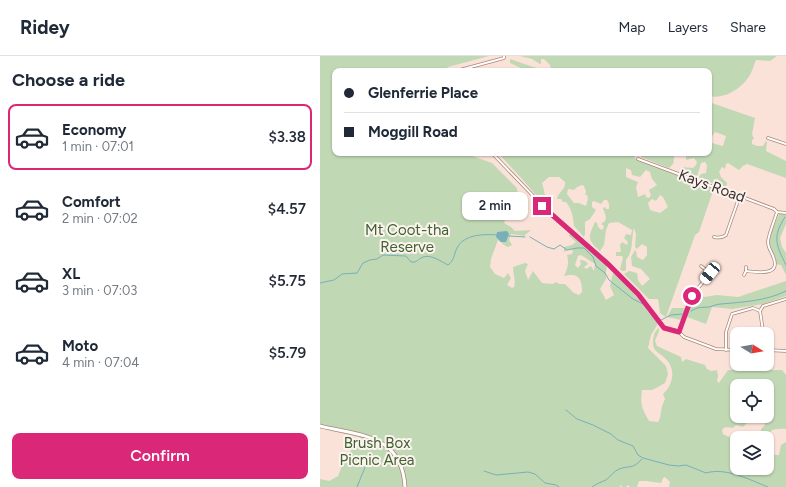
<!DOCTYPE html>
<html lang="en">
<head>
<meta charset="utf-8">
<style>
	:root { --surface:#fff; --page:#f2f2f3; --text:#1f2937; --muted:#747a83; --line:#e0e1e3; --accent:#db2777 }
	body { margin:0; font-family:Figtree,sans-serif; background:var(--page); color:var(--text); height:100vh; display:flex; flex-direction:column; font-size:15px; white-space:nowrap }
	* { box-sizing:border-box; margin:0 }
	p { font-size:13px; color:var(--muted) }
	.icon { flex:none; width:22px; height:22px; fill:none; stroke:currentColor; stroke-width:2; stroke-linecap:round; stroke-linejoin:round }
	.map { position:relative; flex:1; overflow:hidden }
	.drawer { display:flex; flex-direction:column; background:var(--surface); width:320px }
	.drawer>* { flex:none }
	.banner { position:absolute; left:12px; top:12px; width:380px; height:88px; border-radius:8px; box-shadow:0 1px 3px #0004; display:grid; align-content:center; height:88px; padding:0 12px; background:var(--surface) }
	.needle { width:26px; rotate:101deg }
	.buttons { position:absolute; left:410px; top:271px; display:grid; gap:8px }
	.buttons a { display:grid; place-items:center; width:44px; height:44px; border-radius:8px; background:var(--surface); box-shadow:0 1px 3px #0004; font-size:20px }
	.end { position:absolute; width:18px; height:18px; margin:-9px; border:5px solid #db2777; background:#fff; box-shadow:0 0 0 2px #fff }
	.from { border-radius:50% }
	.bubble { position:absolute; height:28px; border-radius:8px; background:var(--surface); box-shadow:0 1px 3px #0004; font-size:13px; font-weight:600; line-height:28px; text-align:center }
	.car { position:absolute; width:12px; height:24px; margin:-12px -6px; border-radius:5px; box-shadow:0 0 3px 1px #0007; background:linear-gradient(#fff 24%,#345 0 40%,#fff 0 76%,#345 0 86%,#fff 0) }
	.banner b { display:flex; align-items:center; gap:14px; height:38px; font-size:15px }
	.banner b+b { border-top:1px solid var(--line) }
	.banner i { width:10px; height:10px; background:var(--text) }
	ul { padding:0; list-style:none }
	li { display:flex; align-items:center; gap:12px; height:66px; margin:0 8px 6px; padding:0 4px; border:2px solid transparent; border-radius:8px }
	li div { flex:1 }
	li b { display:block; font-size:15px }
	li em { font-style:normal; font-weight:600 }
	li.selected { border-color:var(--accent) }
	li>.icon { width:36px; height:36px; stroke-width:1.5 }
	h2 { padding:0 12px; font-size:18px; line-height:48px }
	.action { display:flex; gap:8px; margin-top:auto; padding:8px 12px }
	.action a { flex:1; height:46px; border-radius:8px; background:var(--accent); color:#fff; font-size:16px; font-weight:600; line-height:46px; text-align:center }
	header { display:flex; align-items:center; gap:24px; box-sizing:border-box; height:56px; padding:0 20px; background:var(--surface); border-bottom:1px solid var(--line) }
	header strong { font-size:19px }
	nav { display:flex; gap:22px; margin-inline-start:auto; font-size:14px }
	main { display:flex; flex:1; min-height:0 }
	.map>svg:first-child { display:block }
	.green { fill:#c1d8b5; fill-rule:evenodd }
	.water { fill:#79afb8 }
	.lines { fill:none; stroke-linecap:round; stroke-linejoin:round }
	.stream { stroke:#79afb8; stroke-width:1 }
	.street-casing { stroke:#ab8878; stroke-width:3.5 }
	.secondary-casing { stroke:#ab8878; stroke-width:4.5 }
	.street { stroke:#fff; stroke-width:2 }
	.secondary { stroke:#fff; stroke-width:3 }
	.route { stroke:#db2777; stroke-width:5 }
	.labels { text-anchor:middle; stroke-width:4; stroke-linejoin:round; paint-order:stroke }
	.street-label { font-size:15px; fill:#3c2d27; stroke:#fbf3f0 }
	.park-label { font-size:15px; fill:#42622e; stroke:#fbf3f0 }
</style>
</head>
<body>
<header>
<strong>Ridey</strong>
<nav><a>Map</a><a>Layers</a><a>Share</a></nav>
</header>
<main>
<section class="drawer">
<h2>Choose a ride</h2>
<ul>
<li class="selected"><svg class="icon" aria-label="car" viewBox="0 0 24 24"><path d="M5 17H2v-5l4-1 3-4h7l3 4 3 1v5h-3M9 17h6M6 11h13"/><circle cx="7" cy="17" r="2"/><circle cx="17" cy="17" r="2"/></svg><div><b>Economy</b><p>1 min · 07:01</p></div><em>$3.38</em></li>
<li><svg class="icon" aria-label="car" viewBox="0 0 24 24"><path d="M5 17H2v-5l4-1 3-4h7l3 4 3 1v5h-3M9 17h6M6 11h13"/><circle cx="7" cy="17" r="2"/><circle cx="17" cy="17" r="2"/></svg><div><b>Comfort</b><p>2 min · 07:02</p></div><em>$4.57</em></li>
<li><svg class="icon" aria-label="car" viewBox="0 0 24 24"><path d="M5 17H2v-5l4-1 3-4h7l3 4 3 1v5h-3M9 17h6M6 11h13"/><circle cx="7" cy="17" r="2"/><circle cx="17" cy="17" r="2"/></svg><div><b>XL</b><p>3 min · 07:03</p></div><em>$5.75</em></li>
<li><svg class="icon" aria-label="car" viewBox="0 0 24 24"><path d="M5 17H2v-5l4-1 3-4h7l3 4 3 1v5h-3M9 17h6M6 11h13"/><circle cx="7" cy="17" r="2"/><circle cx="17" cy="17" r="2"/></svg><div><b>Moto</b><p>4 min · 07:04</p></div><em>$5.79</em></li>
</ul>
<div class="action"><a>Confirm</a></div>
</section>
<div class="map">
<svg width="466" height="431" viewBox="0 0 466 431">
	<rect width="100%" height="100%" fill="#fae2d8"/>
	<!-- green -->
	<g class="green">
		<path d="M0,0H169L128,11L124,15H15V97H144L172,107L197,132L198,140L197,144L193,143L184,167L191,171L195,175L211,174L204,180L191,178L189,184L192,189L188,191L184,189L178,184L171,203L170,211L175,218L184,222L188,217L191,222L187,229L192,232L194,231C196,224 193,219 193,211L205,207L208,208L205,215L208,224L213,215L222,227L233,228L236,226L239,228H245L254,237L259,239L262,236C262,223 259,216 244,220C248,212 249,207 247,199L252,198L253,195L251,193L244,196V191L252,189L256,186L249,180L250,177L287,210L286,216V223L280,233L286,244L294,239L290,230L293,217L302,222L330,258L334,260L339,266L331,279L328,292L346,310L348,318L345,327L338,331L332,334H322C320,348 322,353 329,365L338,366L340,362L342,350L345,343L343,338C351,331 356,318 349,307C342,295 329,298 334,279C335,276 336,274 339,272V275L335,285L337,290L361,301L362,306L366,303L385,309L387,313L391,315L397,314L398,320L397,325L399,327L408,314H462L466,319V373C448,372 448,376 449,392L447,393V382H436L435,380L437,378L441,381V373L445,369L443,363L440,360H447V330H417V360H434L423,371L416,369L413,372L405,371L402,374L403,378C409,382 413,382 420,380L424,382H417V412H447V396L451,394L455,399H459L461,389L466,386V431H349L350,426L345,421L343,422L341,427L326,425H319L317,431H310L308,429L306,431H303L300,429V431H0V423L9,425L18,420L24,405L40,381L0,372ZM261,199L275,208L274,215L271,210L266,213L264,211L268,208C266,205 264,204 260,204L261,208L258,212L255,209L258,200Z"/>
		<path d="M200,0H457L450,5L436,4C434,8 433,13 431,17C424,31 405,44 389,40V15H303L299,13L294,15H237L231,13L230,9L224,3H221V8H220L212,3Z"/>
		<path d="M190,3L225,15H202L201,12L190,7Z"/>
		<path d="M389,46L435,62L432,78L434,83L432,84V88L437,90H443L446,85L447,86L446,95L466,105V122L427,108L423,110L419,114L408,107L406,108L405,113L402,111L399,116L401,121L407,127L406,131L399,129L398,122L394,128L380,122L379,121L381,118L386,117L387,109L385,106L381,107L377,121L375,122L363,117L360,114L362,111L373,112L376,109L377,106L374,102L366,104V97H389ZM395,76L406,80L403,90L392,87L390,83Z"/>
		<path d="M178,97H317L314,102L394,132L379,176L375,179L346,261L340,257L338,243H329L304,218L309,215L317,217L318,224L322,230L330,223L321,213L312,210L311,201L315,194L316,195L317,201L323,204L327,199V191L322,188L317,193L315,191L316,178L314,172C311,182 314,195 306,204V213L305,215H302L300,213L303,202L302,200H296V196H301L300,189L302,186L307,189L308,186L304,182L306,178L311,179L312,174L298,166L289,167L286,174L284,189L280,195C267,184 268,181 275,166L277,167L278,171L282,174L283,173L284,170L281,168L285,165L286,161L283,152L285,151L286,153H289V148L287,144H284L281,148L274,145L272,146V151L276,154L270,163L265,166V178L264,181L254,170C253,160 252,154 246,146H243L241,143H237C238,136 246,133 245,126L239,121H229L222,127C225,135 224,143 231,149L229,153C225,147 220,144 216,139C204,125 191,111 178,97ZM306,112L311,114L312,119L320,121L326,114L330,116L332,123L337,129L329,134L331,139L329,142L326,141L325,138L318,141L316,131L318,126L306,121ZM262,129L264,130L266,136L265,139H267L268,143L266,150L259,147H254L247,138L248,133L254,134L257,131ZM340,139L343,141L348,151L340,157L330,154L328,147L332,143L336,145Z"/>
		<path d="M323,97H355L353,108L349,112L321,101Z"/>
		<path d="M462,157L466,159V168L460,182L462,191L466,197V219L461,209L456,208C456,202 453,198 450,193C446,182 455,168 459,158Z"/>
		<path d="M466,225V240L443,248L412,253L392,251L386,268L367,261L361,264L347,261L352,252H367L371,248L377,235L384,241L397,239L418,241Z"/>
	</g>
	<!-- water -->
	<path class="water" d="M187,175L189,178L186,186H181L176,181L177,176Z"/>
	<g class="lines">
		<!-- stream -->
		<g class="stream">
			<path d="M465,161C452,181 456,189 466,209"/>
			<path d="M189,180L205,181"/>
			<path d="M210,181L227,191L234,193L240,189L247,194L257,192H264L273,201L276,210L285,217L289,224L313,243L323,248L332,258"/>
			<path d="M0,227L14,224L22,218L37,217L43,207L50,204L57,203L63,199L86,200L91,206C97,207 98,203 103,201C111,198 122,206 128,209C134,205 134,198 137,192C144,178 164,178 178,179"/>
			<path d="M371,255C380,250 379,252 389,251C393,250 397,248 401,248C423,246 446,245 466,235"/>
			<path d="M339,265L351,259L362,258"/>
			<path d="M246,354L257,363L273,369L291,378L298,384L313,390L318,399L323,402L349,409L358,410L366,409L386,417C406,411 430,424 448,431"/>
			<path d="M164,415L176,419L208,416L215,418L225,427L236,429L239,431"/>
			<path d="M37,431L46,409"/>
			<path d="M272,431C276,428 281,426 286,424C290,421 294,415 299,413C310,409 312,414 322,403"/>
		</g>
		<!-- street casing -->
		<g class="street-casing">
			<g id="street">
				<path d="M136,15L184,2V0"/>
				<path d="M448,82L466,88"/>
				<path d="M173,98L222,149L289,208L318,238L344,272L359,276L364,281L396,293L417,294"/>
				<path d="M318,103L399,133L419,142H425L454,153L457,156L466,157"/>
				<path d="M394,181C398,182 402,182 406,179L419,142"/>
				<path d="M381,210L390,217"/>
				<path d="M426,215C437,216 462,221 453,200C451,195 448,192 448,186C448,180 455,163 457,156"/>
				<path d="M424,219L426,215V211"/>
				<path d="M440,255L443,275"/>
				<path d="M359,276L373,238L394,213"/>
				<path d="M440,276L445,275"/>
				<path d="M406,294V276L412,258L433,252L440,255L443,250L466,243"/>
				<path d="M447,294L466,295"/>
			</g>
		</g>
		<!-- secondary casing -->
		<g class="secondary-casing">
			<path id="secondary" d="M0,370C40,380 82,378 85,431"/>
		</g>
		<!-- street -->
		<use href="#street" class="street"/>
		<!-- secondary -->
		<use href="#secondary" class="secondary"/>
	</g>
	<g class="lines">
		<!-- route -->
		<path class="route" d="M222,150L288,208L318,238L344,272L359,276L372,240"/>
	</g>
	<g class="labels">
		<!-- street labels -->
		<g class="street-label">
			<text transform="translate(392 130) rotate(20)" y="5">Kays Road</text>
		</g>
		<!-- park labels -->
		<g class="park-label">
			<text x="87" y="179">Mt Coot-tha<tspan x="87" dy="17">Reserve</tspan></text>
			<text x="57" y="392">Brush Box<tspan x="57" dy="17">Picnic Area</tspan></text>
		</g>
	</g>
</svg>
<div class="buttons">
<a><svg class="needle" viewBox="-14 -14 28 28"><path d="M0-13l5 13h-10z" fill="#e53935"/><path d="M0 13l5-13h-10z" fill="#747a83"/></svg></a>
<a><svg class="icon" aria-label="locate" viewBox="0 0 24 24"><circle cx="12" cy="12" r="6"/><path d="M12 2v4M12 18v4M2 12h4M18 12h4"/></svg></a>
<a><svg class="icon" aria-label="layers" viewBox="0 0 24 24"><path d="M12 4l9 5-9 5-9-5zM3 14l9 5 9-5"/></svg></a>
</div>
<i class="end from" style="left:372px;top:240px"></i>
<i class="end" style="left:222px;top:150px"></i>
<div class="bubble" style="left:142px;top:136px;width:66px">2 min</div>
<i class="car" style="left:390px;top:217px;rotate:219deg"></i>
<div class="banner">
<b><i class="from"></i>Glenferrie Place</b>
<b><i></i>Moggill Road</b>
</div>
</div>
</main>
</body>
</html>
